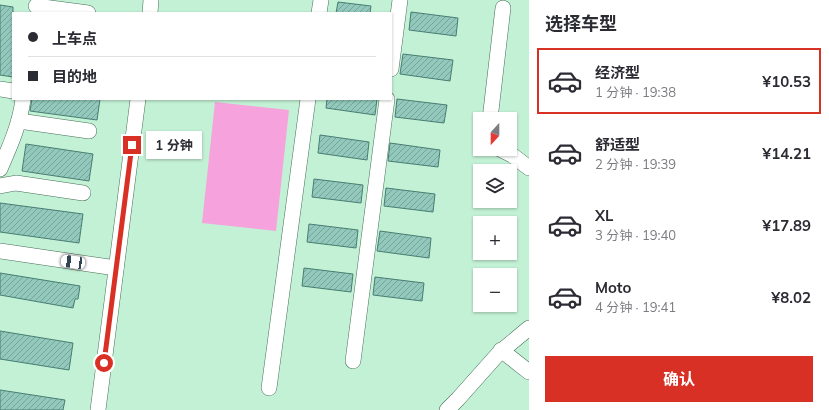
<!DOCTYPE html>
<html lang="zh">
<head>
<meta charset="utf-8">
<style>
	:root { --surface:#fff; --page:#f2f2f3; --text:#2b2b33; --muted:#7c7c81; --line:#e1e1e2; --accent:#d93025 }
	body { margin:0; font-family:Mulish,"Noto Sans SC",sans-serif; background:var(--page); color:var(--text); height:100vh; display:flex; flex-direction:column; font-size:15px; white-space:nowrap }
	* { box-sizing:border-box; margin:0 }
	p { font-size:13px; color:var(--muted) }
	.icon { flex:none; width:22px; height:22px; fill:none; stroke:currentColor; stroke-width:2; stroke-linecap:round; stroke-linejoin:round }
	.map { position:relative; flex:1; overflow:hidden }
	.details { display:flex; flex-direction:column; background:var(--surface); width:300px }
	.details>* { flex:none }
	.banner { position:absolute; left:12px; top:12px; width:380px; height:88px; border-radius:0px; box-shadow:0 1px 3px #0004; display:grid; align-content:center; height:88px; padding:0 16px; background:var(--surface) }
	.needle { width:26px; rotate:201deg }
	.controls { position:absolute; left:473px; top:112px; display:grid; gap:8px }
	.controls a { display:grid; place-items:center; width:44px; height:44px; border-radius:0px; background:var(--surface); box-shadow:0 1px 3px #0004; font-size:20px }
	.end { position:absolute; width:18px; height:18px; margin:-9px; border:5px solid #d93025; background:#fff; box-shadow:0 0 0 2px #fff }
	.from { border-radius:50% }
	.bubble { position:absolute; height:28px; border-radius:0px; background:var(--surface); box-shadow:0 1px 3px #0004; font-size:13px; font-weight:700; line-height:28px; text-align:center }
	.car { position:absolute; width:12px; height:24px; margin:-12px -6px; border-radius:5px; box-shadow:0 0 3px 1px #0007; background:linear-gradient(#fff 24%,#345 0 40%,#fff 0 76%,#345 0 86%,#fff 0) }
	.banner b { display:flex; align-items:center; gap:14px; height:38px; font-size:15px }
	.banner b+b { border-top:1px solid var(--line) }
	.banner i { width:10px; height:10px; background:var(--text) }
	ul { padding:0; list-style:none }
	li { display:flex; align-items:center; gap:12px; height:66px; margin:0 8px 6px; padding:0 8px; border:2px solid transparent; border-radius:0px }
	li div { flex:1 }
	li b { display:block; font-size:15px }
	li em { font-style:normal; font-weight:700 }
	li.active { border-color:var(--accent) }
	li>.icon { width:36px; height:36px; stroke-width:1.5 }
	h2 { padding:0 16px; font-size:18px; line-height:48px }
	.primary-button { display:flex; gap:8px; margin-top:auto; padding:8px 16px }
	.primary-button a { flex:1; height:46px; border-radius:0px; background:var(--accent); color:#fff; font-size:16px; font-weight:700; line-height:46px; text-align:center }
	main { display:flex; flex:1; min-height:0 }
	.map>svg:first-child { display:block }
	.water { fill:#f5a2dd }
	.building { fill:url(#building-hatch); stroke:#487d72 }
	.lines { fill:none; stroke-linecap:round; stroke-linejoin:round }
	.minor-casing { stroke:#466f58; stroke-width:16 }
	.minor { stroke:#fff; stroke-width:15 }
	.route { stroke:#d93025; stroke-width:5 }
</style>
</head>
<body>
<main>
<div class="map">
<svg width="529" height="410" viewBox="0 0 529 410">
	<defs>
		<pattern id="building-hatch" width="6" height="6" patternUnits="userSpaceOnUse"><rect width="6" height="6" fill="#92c9bc"/><path d="M-1 1l2-2M0 6l6-6M5 7l2-2" fill="none" stroke="#77a499"/></pattern>
	</defs>
	<rect width="100%" height="100%" fill="#c3f1d5"/>
	<!-- water -->
	<path class="water" d="M215,102L289,110L276,231L202,223Z"/>
	<!-- building -->
	<g class="building">
		<path d="M338,2L371,6L370,13H336Z"/>
		<path d="M0,5L13,7V77L0,75Z"/>
		<path d="M411,12L458,18L456,36L409,30Z"/>
		<path d="M403,54L453,60L450,81L400,74Z"/>
		<path d="M32,99H100L97,120L30,111Z"/>
		<path d="M327,99H377L375,115L326,108Z"/>
		<path d="M397,99L447,105L444,123L395,117Z"/>
		<path d="M320,135L369,142L367,160L318,153Z"/>
		<path d="M390,143L440,150L438,167L388,161Z"/>
		<path d="M26,144L93,154L89,181L22,171Z"/>
		<path d="M314,179L363,185L361,203L312,197Z"/>
		<path d="M386,188L435,194L433,212L384,206Z"/>
		<path d="M0,203L83,214L79,243L0,232Z"/>
		<path d="M309,224L358,230L356,248L307,242Z"/>
		<path d="M380,231L431,238L429,258L377,251Z"/>
		<path d="M304,268L353,274L351,292L302,286Z"/>
		<path d="M0,273L80,286L78,299H75L73,308L0,295Z"/>
		<path d="M375,277L424,283L422,301L373,295Z"/>
		<path d="M0,331L73,343L69,370L0,359Z"/>
		<path d="M0,390L65,400L63,410H0Z"/>
	</g>
	<g class="lines">
		<!-- minor casing -->
		<g class="minor-casing">
			<g id="minor">
				<path d="M36,6L88,13"/>
				<path d="M150,13L151,0"/>
				<path d="M319,13L321,0"/>
				<path d="M391,69L400,0"/>
				<path d="M0,89L13,91"/>
				<path d="M490,119L503,8"/>
				<path d="M19,121L89,131"/>
				<path d="M500,149L512,155L529,168"/>
				<path d="M0,169C10,146 20,124 23,99"/>
				<path d="M0,186L16,183L83,193"/>
				<path d="M0,251L116,268"/>
				<path d="M501,350L529,372"/>
				<path d="M353,361L387,99"/>
				<path d="M269,388L308,99"/>
				<path d="M98,410L138,99"/>
				<path d="M447,410L458,399L499,353L529,328"/>
			</g>
		</g>
		<!-- minor -->
		<use href="#minor" class="minor"/>
	</g>
	<g class="lines">
		<!-- route -->
		<path class="route" d="M104,363L132,145"/>
	</g>
</svg>
<div class="controls">
<a><svg class="needle" viewBox="-14 -14 28 28"><path d="M0-13l5 13h-10z" fill="#e53935"/><path d="M0 13l5-13h-10z" fill="#7c7c81"/></svg></a>
<a><svg class="icon" aria-label="layers" viewBox="0 0 24 24"><path d="M12 4l9 5-9 5-9-5zM3 14l9 5 9-5"/></svg></a>
<a>+</a>
<a>−</a>
</div>
<i class="end from" style="left:104px;top:363px"></i>
<i class="end" style="left:132px;top:145px"></i>
<div class="bubble" style="left:146px;top:131px;width:56px">1 分钟</div>
<i class="car" style="left:73px;top:262px;rotate:278deg"></i>
<div class="banner">
<b><i class="from"></i>上车点</b>
<b><i></i>目的地</b>
</div>
</div>
<section class="details">
<h2>选择车型</h2>
<ul>
<li class="active"><svg class="icon" aria-label="car" viewBox="0 0 24 24"><path d="M5 17H2v-5l4-1 3-4h7l3 4 3 1v5h-3M9 17h6M6 11h13"/><circle cx="7" cy="17" r="2"/><circle cx="17" cy="17" r="2"/></svg><div><b>经济型</b><p>1 分钟 · 19:38</p></div><em>¥10.53</em></li>
<li><svg class="icon" aria-label="car" viewBox="0 0 24 24"><path d="M5 17H2v-5l4-1 3-4h7l3 4 3 1v5h-3M9 17h6M6 11h13"/><circle cx="7" cy="17" r="2"/><circle cx="17" cy="17" r="2"/></svg><div><b>舒适型</b><p>2 分钟 · 19:39</p></div><em>¥14.21</em></li>
<li><svg class="icon" aria-label="car" viewBox="0 0 24 24"><path d="M5 17H2v-5l4-1 3-4h7l3 4 3 1v5h-3M9 17h6M6 11h13"/><circle cx="7" cy="17" r="2"/><circle cx="17" cy="17" r="2"/></svg><div><b>XL</b><p>3 分钟 · 19:40</p></div><em>¥17.89</em></li>
<li><svg class="icon" aria-label="car" viewBox="0 0 24 24"><path d="M5 17H2v-5l4-1 3-4h7l3 4 3 1v5h-3M9 17h6M6 11h13"/><circle cx="7" cy="17" r="2"/><circle cx="17" cy="17" r="2"/></svg><div><b>Moto</b><p>4 分钟 · 19:41</p></div><em>¥8.02</em></li>
</ul>
<div class="primary-button"><a>确认</a></div>
</section>
</main>
</body>
</html>
